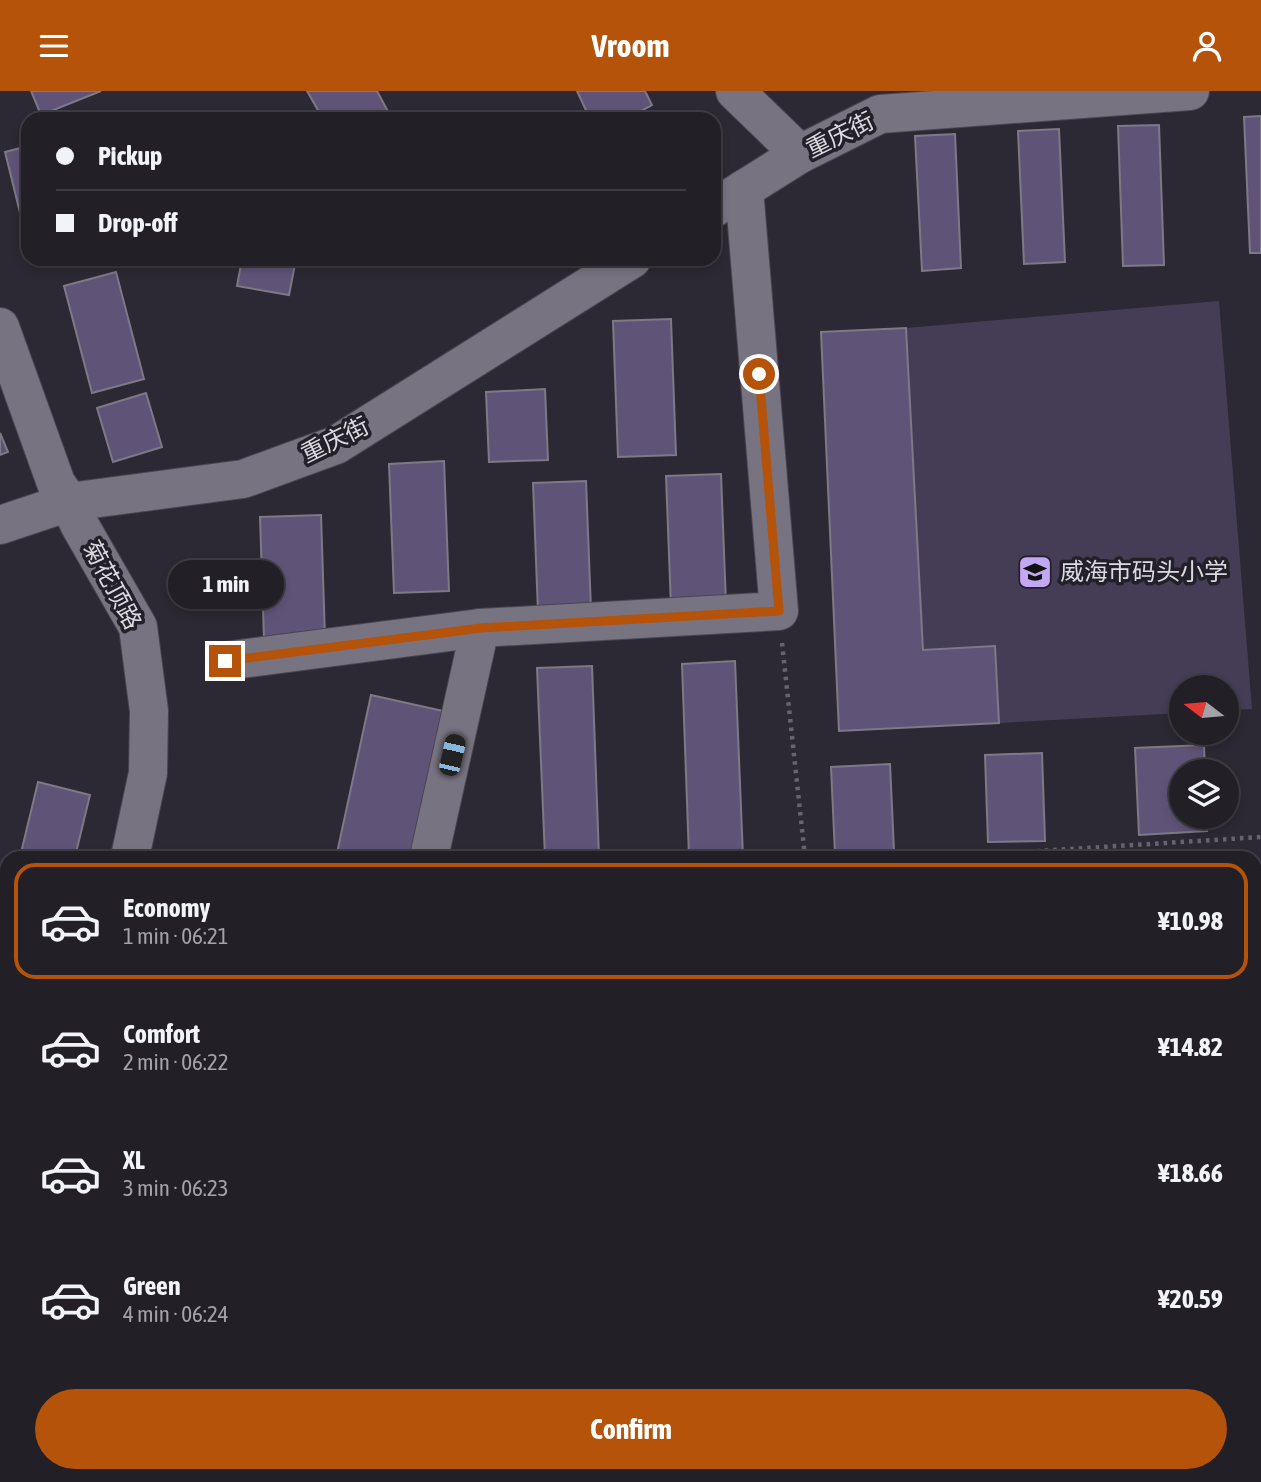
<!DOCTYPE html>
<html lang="en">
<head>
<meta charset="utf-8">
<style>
	:root { --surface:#221f27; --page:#2a272f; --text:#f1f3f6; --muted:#a2a2a7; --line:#3f3d44; --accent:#b45309 }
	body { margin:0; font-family:"Asap Condensed","Noto Sans SC",sans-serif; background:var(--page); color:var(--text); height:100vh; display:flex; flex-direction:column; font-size:26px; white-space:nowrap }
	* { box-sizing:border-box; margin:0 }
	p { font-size:23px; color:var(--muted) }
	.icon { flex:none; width:38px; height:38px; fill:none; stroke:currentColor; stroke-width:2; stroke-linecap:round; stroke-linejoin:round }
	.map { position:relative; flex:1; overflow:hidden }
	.details { position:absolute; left:0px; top:760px; width:1262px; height:632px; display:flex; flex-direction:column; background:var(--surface); border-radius:21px 21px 0 0; box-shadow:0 4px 10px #0003,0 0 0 2px var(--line) }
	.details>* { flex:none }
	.banner { position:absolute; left:21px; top:21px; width:700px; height:154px; border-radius:21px; box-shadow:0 4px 10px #0003,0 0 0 2px var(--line); display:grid; align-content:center; height:154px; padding:0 35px; background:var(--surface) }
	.needle { width:46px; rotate:286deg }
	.fabs { position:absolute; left:1169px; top:584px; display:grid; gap:14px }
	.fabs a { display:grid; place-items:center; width:70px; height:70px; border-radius:50%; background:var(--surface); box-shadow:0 4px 10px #0003,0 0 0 2px var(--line); font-size:35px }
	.end { position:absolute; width:32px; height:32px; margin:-16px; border:9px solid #b45309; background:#fff; box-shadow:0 0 0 4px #fff }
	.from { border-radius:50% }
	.bubble { position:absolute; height:49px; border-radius:24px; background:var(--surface); box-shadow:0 4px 10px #0003,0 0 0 2px var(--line); font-size:23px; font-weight:700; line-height:49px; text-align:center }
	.car { position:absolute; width:21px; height:42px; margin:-21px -10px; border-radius:9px; box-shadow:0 0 5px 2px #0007; background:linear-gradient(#222 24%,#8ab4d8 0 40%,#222 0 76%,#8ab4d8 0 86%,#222 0) }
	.banner b { display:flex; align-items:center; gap:24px; height:66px; font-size:26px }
	.banner b+b { border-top:2px solid var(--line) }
	.banner i { width:18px; height:18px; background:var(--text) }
	ul { padding:12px 0 0; list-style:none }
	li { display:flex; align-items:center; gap:21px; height:116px; margin:0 14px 10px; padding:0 21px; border:4px solid transparent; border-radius:21px }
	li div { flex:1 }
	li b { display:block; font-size:26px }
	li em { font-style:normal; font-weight:700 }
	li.active { border-color:var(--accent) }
	li>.icon { width:63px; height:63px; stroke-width:1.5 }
	.action { display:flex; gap:14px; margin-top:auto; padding:14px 35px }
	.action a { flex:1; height:80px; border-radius:42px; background:var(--accent); color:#fff; font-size:28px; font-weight:700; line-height:80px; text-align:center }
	header { display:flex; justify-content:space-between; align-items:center; height:91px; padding:0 35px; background:var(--accent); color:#fff; font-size:32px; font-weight:700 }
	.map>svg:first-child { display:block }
	.green { fill:#453d55 }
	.building { fill:#605378; stroke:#7d7986; stroke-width:2 }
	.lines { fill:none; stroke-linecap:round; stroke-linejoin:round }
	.minor-casing { stroke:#49464f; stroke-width:40 }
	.path { stroke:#67646d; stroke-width:4.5; stroke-dasharray:3.5 5; stroke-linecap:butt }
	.minor { stroke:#777380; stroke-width:38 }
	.route { stroke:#b45309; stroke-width:9 }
	.labels { text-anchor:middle; stroke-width:7; stroke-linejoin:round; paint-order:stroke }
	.street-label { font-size:24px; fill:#dcdae1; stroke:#23202a }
	.poi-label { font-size:24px; fill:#dcdae1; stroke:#23202a; text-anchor:start }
</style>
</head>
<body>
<header><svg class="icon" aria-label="menu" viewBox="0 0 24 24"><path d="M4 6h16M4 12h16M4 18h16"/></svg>Vroom<svg class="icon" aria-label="person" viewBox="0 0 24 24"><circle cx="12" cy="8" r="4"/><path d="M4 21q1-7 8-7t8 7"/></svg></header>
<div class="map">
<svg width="1261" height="1391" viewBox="0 0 1261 1391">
	<rect width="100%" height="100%" fill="#2d2934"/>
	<!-- green -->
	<path class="green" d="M1219,210L1252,618L1227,619V597H1181V622L999,632L995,555L923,559L906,237Z"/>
	<!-- building -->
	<g class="building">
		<path d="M31,0H101L41,24Z"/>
		<path d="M307,0H377L392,28H323Z"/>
		<path d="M577,0H645L652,14L643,19L638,28H590Z"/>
		<path d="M1261,25V162H1250L1244,26Z"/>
		<path d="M1159,34L1164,174L1123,175L1118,35Z"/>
		<path d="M1059,38L1065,171L1024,173L1018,40Z"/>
		<path d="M955,43L961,177L922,180L915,45Z"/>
		<path d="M28,55V154L5,61Z"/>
		<path d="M242,168H296L289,204L237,195Z"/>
		<path d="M116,181L144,288L92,302L64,195Z"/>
		<path d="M671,228L676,364L618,366L613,230Z"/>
		<path d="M906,237L923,559L995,555L999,632L839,640L821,241Z"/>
		<path d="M545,298L548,369L489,371L486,301Z"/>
		<path d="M146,302L162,356L113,371L97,317Z"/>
		<path d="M0,342L8,361L0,364Z"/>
		<path d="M444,370L449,500L394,502L389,373Z"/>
		<path d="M721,383L726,513L671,516L666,385Z"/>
		<path d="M586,390L591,519L538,521L533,392Z"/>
		<path d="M321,424L325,546L264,548L260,426Z"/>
		<path d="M735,570L743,766H689L682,573Z"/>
		<path d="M592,575L599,766H545L537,577Z"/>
		<path d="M371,604L443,620L411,766H355L337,762Z"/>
		<path d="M1204,654L1205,681H1181V726H1207V740L1139,744L1135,657Z"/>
		<path d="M1042,662L1045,750L988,751L985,664Z"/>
		<path d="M890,673L894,760L835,763L831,676Z"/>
		<path d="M38,691L90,704L75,766H20Z"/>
		<path d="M7,850V933L0,932V880Z"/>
		<path d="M214,1384H285L283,1391H212Z"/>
		<path d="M772,1384V1391H713V1385Z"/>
		<rect x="858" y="1384" width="60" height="7"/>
		<rect x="994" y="1384" width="59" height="7"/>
		<rect x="1139" y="1384" width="60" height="7"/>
		<path d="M415,1386L461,1391H414Z"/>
	</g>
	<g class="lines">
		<!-- minor casing -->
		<g class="minor-casing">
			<g id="minor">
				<path d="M735,0L800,63"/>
				<path d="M714,117L800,63L880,23L1190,0"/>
				<path d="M0,236L56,392L69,411L79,433L138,536L149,620L148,682L130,766"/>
				<path d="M0,434L69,411L243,388L336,354L632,168"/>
				<path d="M225,570L480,537L779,520L744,98"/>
				<path d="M429,766L480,537"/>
				<path d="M0,1359L7,1327"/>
				<path d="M945,1384V1391"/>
				<path d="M345,1391L346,1384"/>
			</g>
		</g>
		<!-- path -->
		<g class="path">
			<path d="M782,552L805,766"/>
			<path d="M943,766L1261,746"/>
			<path d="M1255,1176H1261"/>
			<path d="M687,1384V1391"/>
		</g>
		<!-- minor -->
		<use href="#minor" class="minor"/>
	</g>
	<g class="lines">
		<!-- route -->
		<path class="route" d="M225,570L481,537L779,520L759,283"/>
	</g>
	<!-- icons -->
	<defs>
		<g id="school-square" transform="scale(1.75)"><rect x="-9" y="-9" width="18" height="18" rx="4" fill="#c2a8f3" stroke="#23202a"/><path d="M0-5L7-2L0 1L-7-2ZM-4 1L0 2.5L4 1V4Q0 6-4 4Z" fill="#111"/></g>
	</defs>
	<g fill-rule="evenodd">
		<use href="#school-square" x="1035" y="481"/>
	</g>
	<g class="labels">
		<!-- street labels -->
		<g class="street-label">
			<text transform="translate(840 44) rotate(-26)" y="8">重庆街</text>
			<text transform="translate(335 349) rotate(-26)" y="8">重庆街</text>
			<text transform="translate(112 494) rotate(62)" y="8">菊花顶路</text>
		</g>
		<!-- poi labels -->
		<g class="poi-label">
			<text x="1060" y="489">威海市码头小学</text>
		</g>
	</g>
</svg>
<div class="fabs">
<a><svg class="needle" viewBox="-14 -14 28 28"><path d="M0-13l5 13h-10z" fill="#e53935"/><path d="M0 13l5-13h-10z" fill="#a2a2a7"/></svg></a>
<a><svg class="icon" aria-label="layers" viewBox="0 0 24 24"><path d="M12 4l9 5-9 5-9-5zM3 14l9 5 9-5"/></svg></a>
</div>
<i class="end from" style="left:759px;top:283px"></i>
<i class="end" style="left:225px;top:570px"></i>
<div class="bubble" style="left:168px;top:469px;width:116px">1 min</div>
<i class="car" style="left:452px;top:664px;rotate:13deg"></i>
<div class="banner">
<b><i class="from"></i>Pickup</b>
<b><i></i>Drop-off</b>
</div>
<section class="details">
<ul>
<li class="active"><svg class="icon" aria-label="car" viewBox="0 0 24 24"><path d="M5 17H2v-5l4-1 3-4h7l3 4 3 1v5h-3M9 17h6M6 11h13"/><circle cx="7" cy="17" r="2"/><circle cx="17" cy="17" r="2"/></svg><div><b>Economy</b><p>1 min · 06:21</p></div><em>¥10.98</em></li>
<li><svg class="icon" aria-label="car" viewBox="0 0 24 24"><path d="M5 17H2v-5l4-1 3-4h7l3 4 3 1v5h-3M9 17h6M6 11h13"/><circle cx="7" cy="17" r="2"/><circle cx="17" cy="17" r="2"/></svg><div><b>Comfort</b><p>2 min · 06:22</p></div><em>¥14.82</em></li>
<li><svg class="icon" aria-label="car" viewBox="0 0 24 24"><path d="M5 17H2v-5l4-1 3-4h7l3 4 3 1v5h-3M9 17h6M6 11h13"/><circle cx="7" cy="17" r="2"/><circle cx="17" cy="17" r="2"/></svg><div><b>XL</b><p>3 min · 06:23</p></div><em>¥18.66</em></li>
<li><svg class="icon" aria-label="car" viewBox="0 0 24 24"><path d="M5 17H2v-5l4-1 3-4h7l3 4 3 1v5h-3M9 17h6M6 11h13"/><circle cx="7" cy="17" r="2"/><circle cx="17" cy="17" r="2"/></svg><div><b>Green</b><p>4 min · 06:24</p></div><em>¥20.59</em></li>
</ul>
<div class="action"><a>Confirm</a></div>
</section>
</div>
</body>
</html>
